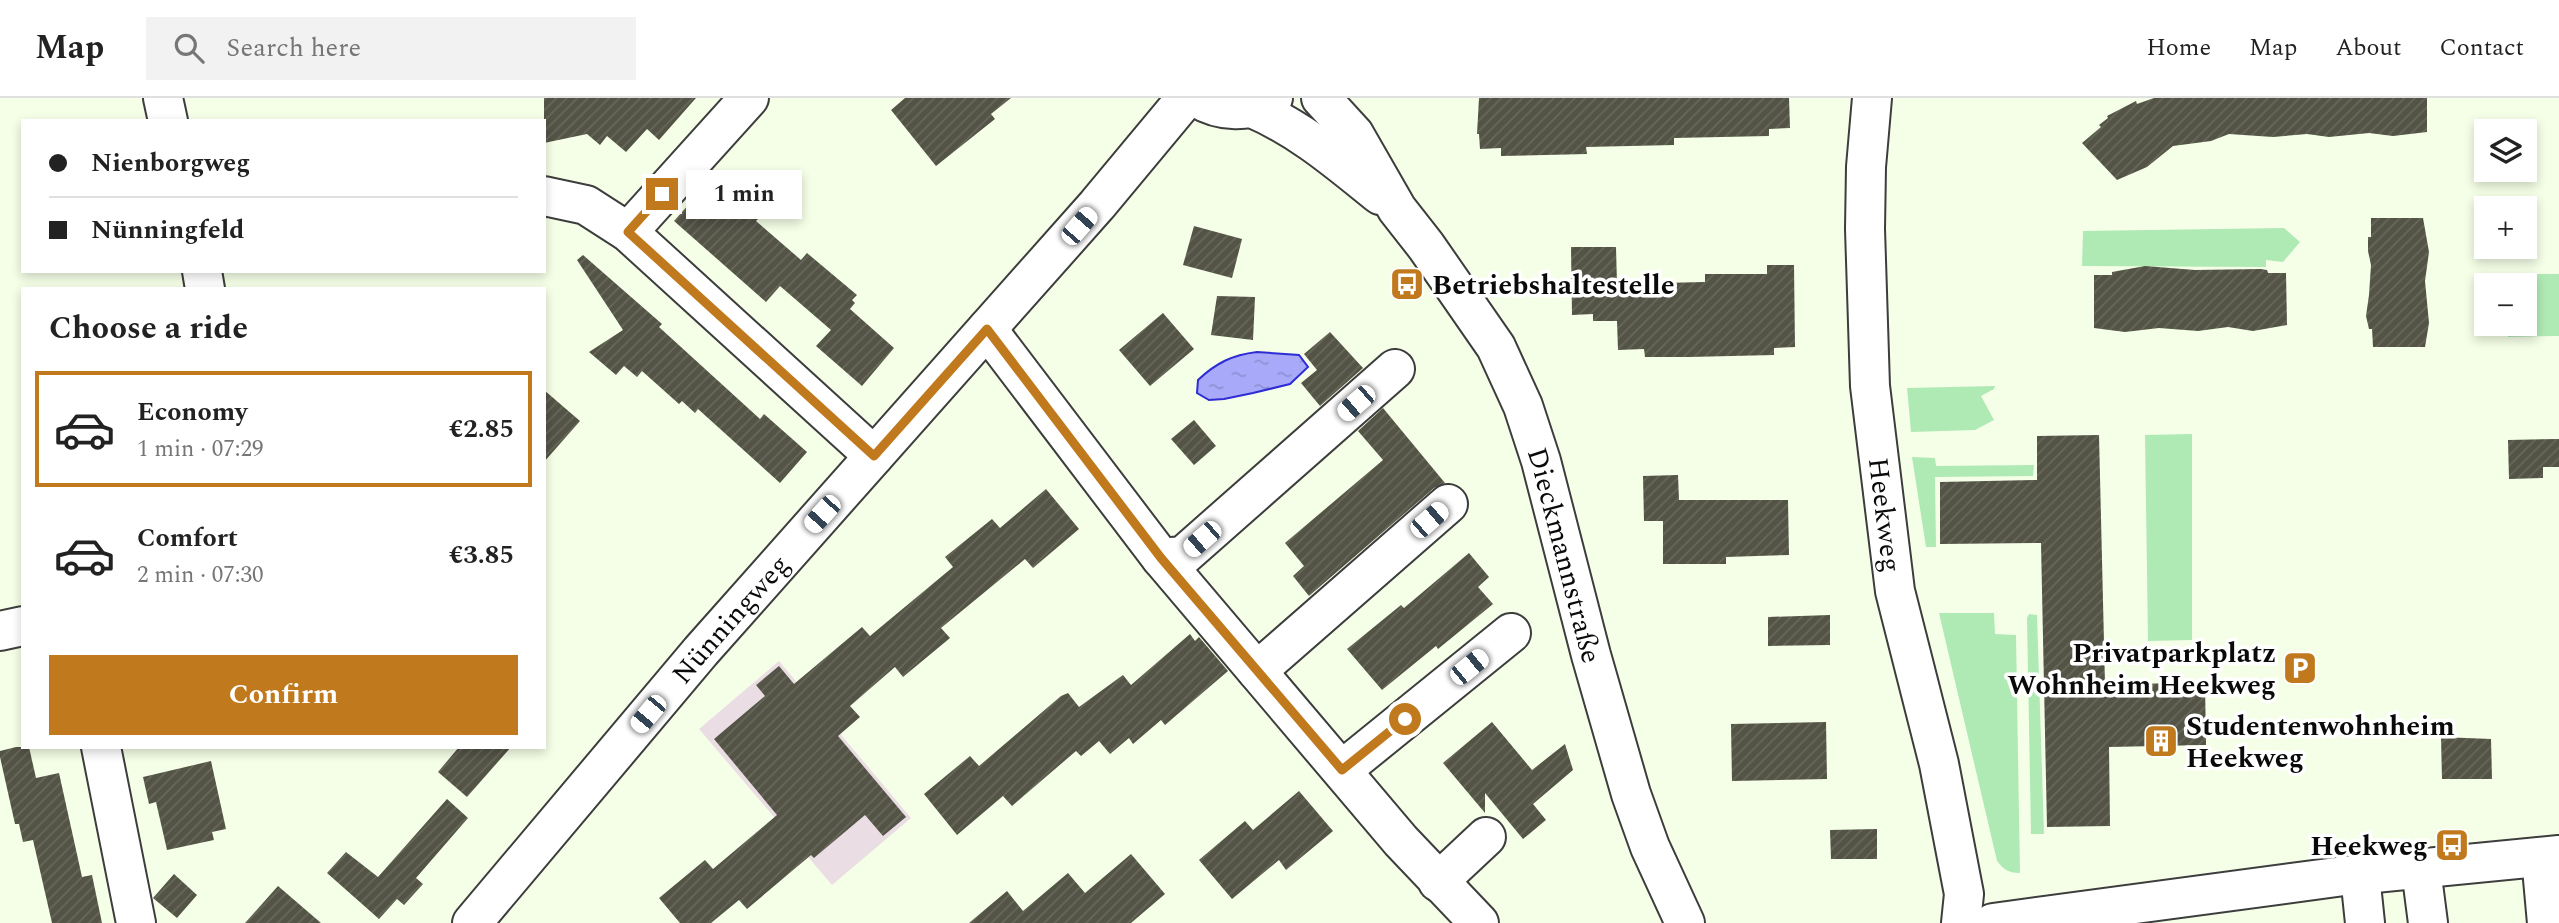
<!DOCTYPE html>
<html lang="en">
<head>
<meta charset="utf-8">
<style>
	:root { --surface:#fff; --page:#f2f2f2; --text:#222; --muted:#767676; --line:#e0e0e0; --accent:#c0791c }
	body { margin:0; font-family:Spectral,serif; background:var(--page); color:var(--text); height:100vh; display:flex; flex-direction:column; font-size:26px; white-space:nowrap }
	* { box-sizing:border-box; margin:0 }
	p { font-size:23px; color:var(--muted) }
	.icon { flex:none; width:38px; height:38px; fill:none; stroke:currentColor; stroke-width:2; stroke-linecap:round; stroke-linejoin:round }
	.map { position:relative; flex:1; overflow:hidden }
	.panel { position:absolute; left:21px; top:189px; width:525px; height:462px; display:flex; flex-direction:column; background:var(--surface); border-radius:0px; box-shadow:0 4px 10px #0003 }
	.panel>* { flex:none }
	.hud { position:absolute; left:21px; top:21px; width:525px; height:154px; border-radius:0px; box-shadow:0 4px 10px #0003; display:grid; align-content:center; height:154px; padding:0 28px; background:var(--surface) }
	.tools { position:absolute; left:2474px; top:21px; display:grid; gap:14px }
	.tools a { display:grid; place-items:center; width:63px; height:63px; border-radius:0px; background:var(--surface); box-shadow:0 4px 10px #0003; font-size:35px }
	.end { position:absolute; width:32px; height:32px; margin:-16px; border:9px solid #c0791c; background:#fff; box-shadow:0 0 0 4px #fff }
	.from { border-radius:50% }
	.bubble { position:absolute; height:49px; border-radius:0px; background:var(--surface); box-shadow:0 4px 10px #0003; font-size:23px; font-weight:700; line-height:49px; text-align:center }
	.car { position:absolute; width:21px; height:42px; margin:-21px -10px; border-radius:9px; box-shadow:0 0 5px 2px #0007; background:linear-gradient(#fff 24%,#345 0 40%,#fff 0 76%,#345 0 86%,#fff 0) }
	.hud b { display:flex; align-items:center; gap:24px; height:66px; font-size:26px }
	.hud b+b { border-top:2px solid var(--line) }
	.hud i { width:18px; height:18px; background:var(--text) }
	ul { padding:0; list-style:none }
	li { display:flex; align-items:center; gap:21px; height:116px; margin:0 14px 10px; padding:0 14px; border:4px solid transparent; border-radius:0px }
	li div { flex:1 }
	li b { display:block; font-size:26px }
	li em { font-style:normal; font-weight:700 }
	li.current { border-color:var(--accent) }
	li>.icon { width:63px; height:63px; stroke-width:1.5 }
	h2 { padding:0 28px; font-size:32px; line-height:84px }
	.button { display:flex; gap:14px; margin-top:auto; padding:14px 28px }
	.button a { flex:1; height:80px; border-radius:0px; background:var(--accent); color:#fff; font-size:28px; font-weight:700; line-height:80px; text-align:center }
	header { display:flex; align-items:center; gap:42px; box-sizing:border-box; height:98px; padding:0 35px; background:var(--surface); border-bottom:2px solid var(--line) }
	header strong { font-size:33px }
	nav { display:flex; gap:38px; margin-inline-start:auto; font-size:24px }
	.search { width:490px; height:63px; background:var(--page); display:flex; align-items:center; gap:18px; box-sizing:border-box; padding:0 24px; border-radius:0px; color:var(--muted); font-size:26px }
	.map>svg:first-child { display:block }
	.industrial { fill:#eadde3 }
	.grass { fill:#afeab5 }
	.water { fill:url(#water-ripples); stroke:#2e2cd4; stroke-width:2 }
	.building { fill:url(#building-hatch) }
	.lines { fill:none; stroke-linecap:round; stroke-linejoin:round }
	.minor-casing { stroke:#3d3d3d; stroke-width:42 }
	.minor { stroke:#fff; stroke-width:38 }
	.route { stroke:#c0791c; stroke-width:9 }
	.labels { text-anchor:middle; stroke-width:7; stroke-linejoin:round; paint-order:stroke }
	.poi-label { font-size:28px; font-weight:bold; fill:#0a0a0a; stroke:#fff; text-anchor:start }
	.street-label { font-size:28px; fill:#0a0a0a; stroke:#fff }
</style>
</head>
<body>
<header>
<strong>Map</strong>
<div class="search"><svg class="icon" aria-label="search" viewBox="0 0 24 24"><circle cx="10" cy="10" r="6"/><path d="M15 15l6 6"/></svg>Search here</div>
<nav><a>Home</a><a>Map</a><a>About</a><a>Contact</a></nav>
</header>
<div class="map">
<svg width="2559" height="825" viewBox="0 0 2559 825">
	<defs>
		<pattern id="water-ripples" width="26" height="14" patternUnits="userSpaceOnUse" patternTransform="scale(1.75)"><rect width="26" height="14" fill="#a8a9f9"/><path d="M2 4q2-2 4 0t4 0M15 11q2-2 4 0t4 0" fill="none" stroke="#8f90d4"/></pattern>
		<pattern id="building-hatch" width="6" height="6" patternUnits="userSpaceOnUse" patternTransform="scale(1.75)"><rect width="6" height="6" fill="#535346"/><path d="M-1 1l2-2M0 6l6-6M5 7l2-2" fill="none" stroke="#67675c"/></pattern>
	</defs>
	<rect width="100%" height="100%" fill="#f5ffe7"/>
	<!-- industrial -->
	<path class="industrial" d="M779,563L911,720L832,787L699,631Z"/>
	<!-- grass -->
	<g class="grass">
		<path d="M2284,130L2300,144L2283,164L2266,162V169L2082,168L2083,133Z"/>
		<path d="M2507,176H2559V238L2508,239L2505,226H2525V187H2504Z"/>
		<path d="M1995,288L1994,291L1981,298L1994,322L1975,332L1911,334L1907,290Z"/>
		<path d="M2192,336V542L2148,543L2145,337Z"/>
		<path d="M1912,359L1935,360L1936,368L2034,367L2033,378L1935,379L1936,449H1926Z"/>
		<path d="M1939,515H1994L1995,536L2016,537L2020,775C2009,775 2004,772 1997,763Z"/>
		<path d="M2029,516L2037,517L2044,736H2031L2027,520Z"/>
	</g>
	<!-- water -->
	<path class="water" d="M1257,254L1299,257L1308,269L1290,286L1253,295L1224,301L1209,302L1197,295L1198,282C1216,265 1232,257 1257,254Z"/>
	<!-- building -->
	<g class="building">
		<path d="M544,0H696L659,42L647,31L626,54L607,38L600,47L587,36L544,45Z"/>
		<path d="M905,0H1011L991,16L995,21L936,68L891,12Z"/>
		<path d="M1479,0H1789L1790,30L1769,31V38L1674,40V47L1586,49L1587,56L1501,58V50L1480,51L1479,36H1477Z"/>
		<path d="M2154,0H2427V34L2393,38L2369,35L2329,39L2307,36L2273,39L2229,36L2211,43L2173,48L2147,69L2117,82L2082,45L2101,29L2099,27L2108,20L2107,18L2136,3L2137,6Z"/>
		<path d="M716,76L752,107L749,110L760,119L756,123L801,162L807,155L857,197L852,202L855,205L850,211L894,250L862,288L816,248L831,232L780,188L766,204L674,123Z"/>
		<path d="M2371,120H2423L2429,154L2425,183L2429,225L2425,249H2373L2372,231H2369L2366,218L2369,197L2371,167L2368,153V139H2371Z"/>
		<path d="M1194,128L1242,141L1232,180L1183,167Z"/>
		<path d="M1571,149H1616L1617,186L1705,184V176H1767V167H1794L1795,249L1774,250V257L1689,259H1645L1644,251L1618,252L1617,223H1593V216L1572,217Z"/>
		<path d="M583,157L662,226L659,229L760,321L764,316L807,354L780,385L698,311L695,315L682,303L679,306L642,273L637,279L624,268L616,277L589,254L623,232L577,162Z"/>
		<path d="M2145,168L2195,172L2261,171L2267,172L2268,175H2286L2287,227L2253,233L2228,229L2198,233L2159,230L2125,234L2094,230V177H2112V174Z"/>
		<path d="M1217,198L1255,199L1253,242L1211,237Z"/>
		<path d="M1163,215L1194,251L1150,288L1119,252Z"/>
		<path d="M1330,234L1363,270L1320,308L1301,285L1317,272L1304,256Z"/>
		<path d="M544,292L580,323L544,364Z"/>
		<path d="M1383,310L1445,385L1434,390L1309,498L1293,478L1304,468L1285,445L1383,362L1358,333Z"/>
		<path d="M1194,322L1216,348L1194,367L1171,341Z"/>
		<path d="M2099,337L2105,586L2205,585L2206,647L2109,649L2110,728L2047,729L2041,445L1940,446V384L2037,382V338Z"/>
		<path d="M2559,341V369H2543V380L2509,381L2508,342Z"/>
		<path d="M1678,377L1679,402H1788L1789,457L1726,459V466H1663V423H1644L1643,378Z"/>
		<path d="M1046,391L1079,431L1033,470L1025,461L941,530L950,540L903,579L895,569L850,608L860,619L838,638L906,719L883,738L865,717L814,760L811,757L747,811L739,802L711,825H680L659,800L705,762L713,771L777,717L714,641L765,598L756,587L779,568L794,586L862,529L870,538L953,469L945,459L992,421L1000,430Z"/>
		<path d="M1469,455L1489,479L1478,489L1493,506L1438,551L1436,548L1382,592L1347,551L1401,507L1404,510Z"/>
		<path d="M1830,517V547L1768,548V519Z"/>
		<path d="M1190,536L1195,543L1199,539L1228,573L1165,627L1161,622L1133,646L1129,640L1110,656L1099,643L1081,658L1076,653L1012,708L1003,698L957,737L924,696L970,658L979,668L1061,598L1068,595L1079,609L1123,577L1131,587Z"/>
		<path d="M1492,624L1532,672L1565,646L1573,672L1533,706L1546,722L1523,741L1485,695V715L1443,665Z"/>
		<path d="M1826,624L1827,681L1732,683L1731,626Z"/>
		<path d="M2441,639L2491,641L2492,681H2442Z"/>
		<path d="M16,649H29L36,680L59,675L82,779L92,777L102,825H52L33,742L23,744L19,726H15L0,659V653Z"/>
		<path d="M459,649H511L467,699L438,674Z"/>
		<path d="M211,663L226,731L212,734L214,742L167,752L156,704L149,706L143,679Z"/>
		<path d="M1299,693L1333,733L1286,772L1279,762L1232,801L1199,762L1245,723L1253,732Z"/>
		<path d="M447,701L468,720L416,780L423,786L404,807L397,801L379,821L327,775L346,754L378,779Z"/>
		<path d="M1877,731V761H1831L1830,732Z"/>
		<path d="M1131,756L1165,796L1131,825H969L1007,793L1023,813L1068,775L1085,795Z"/>
		<path d="M174,776L197,797L177,820L153,800Z"/>
		<path d="M278,788L321,825H245Z"/>
	</g>
	<g class="lines">
		<!-- minor casing -->
		<g class="minor-casing">
			<g id="minor">
				<path d="M163,0L168,23"/>
				<path d="M1197,0C1220,14 1250,16 1273,0"/>
				<path id="s1" d="M1321,0L1354,36L1397,111L1426,148L1496,249L1523,308L1541,363L1591,557L1631,696L1650,749L1685,825"/>
				<path id="s2" d="M1872,0L1866,69L1865,131L1870,288L1895,493L1939,666L1964,796L1961,825"/>
				<path d="M1252,10C1301,31 1339,64 1380,97"/>
				<path d="M544,98L586,107L628,134L874,358"/>
				<path d="M628,134L749,0"/>
				<path d="M202,173L205,191"/>
				<path d="M987,231L1161,460L1401,743L1479,825"/>
				<path d="M1161,460L1183,458L1395,271"/>
				<path d="M0,533L23,528"/>
				<path d="M1257,573L1448,406"/>
				<path d="M101,649L136,825"/>
				<path d="M1342,672L1511,535"/>
				<path d="M2541,759L2547,825"/>
				<path d="M2421,771L2428,825"/>
				<path d="M2360,777L2365,825"/>
				<path d="M1438,784L1486,739"/>
				<path id="s3" d="M472,825L701,553L1097,107L1186,0"/>
				<path d="M1993,825L2344,778L2559,757"/>
			</g>
		</g>
		<!-- minor -->
		<use href="#minor" class="minor"/>
	</g>
	<g class="lines">
		<!-- route -->
		<path class="route" d="M662,96L628,134L874,358L987,231L1161,460L1342,672L1405,621"/>
	</g>
	<!-- icons -->
	<defs>
		<g id="bus-square" transform="scale(1.75)"><rect x="-9" y="-9" width="18" height="18" rx="4" fill="#c0791c" stroke="#fff"/><path d="M-5-6H5V4H4V6H2V4H-2V6H-4V4H-5ZM-3.5-4V0h7V-4ZM-3.5 1.2v1.5H-2V1.2ZM2 1.2v1.5H3.5V1.2Z" fill="#fff"/></g>
		<g id="parking-square" transform="scale(1.75)"><rect x="-9" y="-9" width="18" height="18" rx="4" fill="#c0791c" stroke="#fff"/><path d="M-3.5-5.5H1a3.5 3.5 0 0 1 0 7H-1V5.5H-3.5ZM-1-3.4V-.6H.8a1.4 1.4 0 0 0 0-2.8Z" fill="#fff"/></g>
		<g id="building-square" transform="scale(1.75)"><rect x="-9" y="-9" width="18" height="18" rx="4" fill="#c0791c" stroke="#fff"/><path d="M-4-6H4V6H1V3H-1V6H-4ZM-2.5-4.3h1.7v1.8h-1.7ZM.8-4.3h1.7v1.8H.8ZM-2.5-1h1.7V.8h-1.7ZM.8-1h1.7V.8H.8Z" fill="#fff"/></g>
	</defs>
	<g fill-rule="evenodd">
		<use href="#bus-square" x="1407" y="186"/>
		<use href="#parking-square" x="2300" y="570"/>
		<use href="#building-square" x="2161" y="643"/>
		<use href="#bus-square" x="2452" y="747"/>
	</g>
	<g class="labels">
		<!-- poi labels -->
		<g class="poi-label">
			<text x="1432" y="196">Betriebshaltestelle</text>
			<text x="2276" y="564" text-anchor="end">Privatparkplatz<tspan x="2276" dy="32">Wohnheim Heekweg</tspan></text>
			<text x="2186" y="637">Studentenwohnheim<tspan x="2186" dy="32">Heekweg</tspan></text>
			<text x="2428" y="757" text-anchor="end">Heekweg</text>
		</g>
		<!-- street labels -->
		<g class="street-label">
			<text dy="10" stroke="none"><textPath href="#s2" startOffset="418">Heekweg</textPath></text>
			<text dy="10" stroke="none"><textPath href="#s1" startOffset="525">Dieckmannstraße</textPath></text>
			<text dy="10" stroke="none"><textPath href="#s3" startOffset="399">Nünningweg</textPath></text>
		</g>
	</g>
</svg>
<div class="tools">
<a><svg class="icon" aria-label="layers" viewBox="0 0 24 24"><path d="M12 4l9 5-9 5-9-5zM3 14l9 5 9-5"/></svg></a>
<a>+</a>
<a>−</a>
</div>
<i class="end from" style="left:1405px;top:621px"></i>
<i class="end" style="left:662px;top:96px"></i>
<div class="bubble" style="left:686px;top:72px;width:116px">1 min</div>
<i class="car" style="left:1079px;top:128px;rotate:41deg"></i>
<i class="car" style="left:1356px;top:305px;rotate:229deg"></i>
<i class="car" style="left:822px;top:416px;rotate:222deg"></i>
<i class="car" style="left:1429px;top:422px;rotate:49deg"></i>
<i class="car" style="left:1202px;top:441px;rotate:229deg"></i>
<i class="car" style="left:1469px;top:569px;rotate:51deg"></i>
<i class="car" style="left:648px;top:616px;rotate:220deg"></i>
<div class="hud">
<b><i class="from"></i>Nienborgweg</b>
<b><i></i>Nünningfeld</b>
</div>
<section class="panel">
<h2>Choose a ride</h2>
<ul>
<li class="current"><svg class="icon" aria-label="car" viewBox="0 0 24 24"><path d="M5 17H2v-5l4-1 3-4h7l3 4 3 1v5h-3M9 17h6M6 11h13"/><circle cx="7" cy="17" r="2"/><circle cx="17" cy="17" r="2"/></svg><div><b>Economy</b><p>1 min · 07:29</p></div><em>€2.85</em></li>
<li><svg class="icon" aria-label="car" viewBox="0 0 24 24"><path d="M5 17H2v-5l4-1 3-4h7l3 4 3 1v5h-3M9 17h6M6 11h13"/><circle cx="7" cy="17" r="2"/><circle cx="17" cy="17" r="2"/></svg><div><b>Comfort</b><p>2 min · 07:30</p></div><em>€3.85</em></li>
</ul>
<div class="button"><a>Confirm</a></div>
</section>
</div>
</body>
</html>
